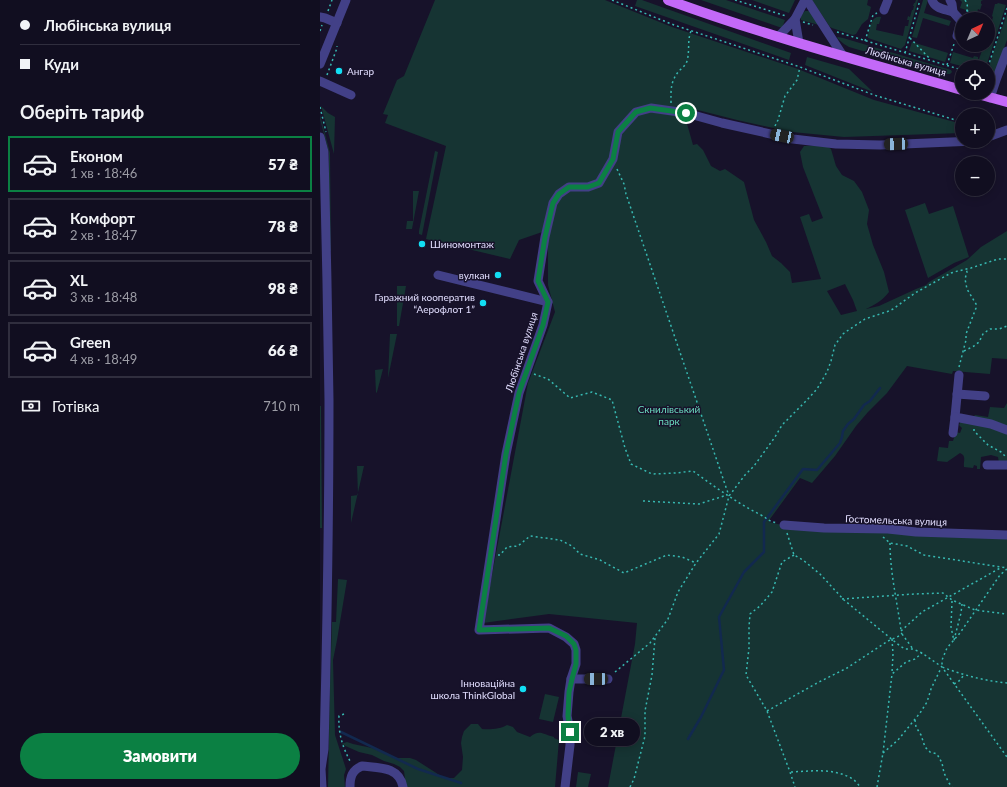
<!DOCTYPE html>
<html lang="uk">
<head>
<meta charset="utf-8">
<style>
	:root { --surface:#110e20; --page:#1a1729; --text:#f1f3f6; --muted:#9c9ca5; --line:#302e3e; --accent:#0b8043 }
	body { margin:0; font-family:Lato,sans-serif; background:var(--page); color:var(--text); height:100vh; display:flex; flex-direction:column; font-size:15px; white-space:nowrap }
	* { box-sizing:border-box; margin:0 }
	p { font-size:13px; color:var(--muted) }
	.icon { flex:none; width:22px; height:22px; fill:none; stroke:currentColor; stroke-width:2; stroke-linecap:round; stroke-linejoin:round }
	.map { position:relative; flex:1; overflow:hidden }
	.side { display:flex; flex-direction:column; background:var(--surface); width:320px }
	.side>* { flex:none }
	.guide { display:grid; align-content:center; height:88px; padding:0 20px; background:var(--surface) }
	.needle { width:26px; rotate:44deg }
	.fabs { position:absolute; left:635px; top:12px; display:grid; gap:8px }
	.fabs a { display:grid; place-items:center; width:40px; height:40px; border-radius:50%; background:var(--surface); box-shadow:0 2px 10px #0003,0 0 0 1px var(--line); font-size:20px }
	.end { position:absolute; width:18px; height:18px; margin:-9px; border:5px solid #0b8043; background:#fff; box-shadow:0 0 0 2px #fff }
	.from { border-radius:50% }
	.bubble { position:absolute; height:28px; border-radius:14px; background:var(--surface); box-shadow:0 2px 10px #0003,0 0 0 1px var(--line); font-size:13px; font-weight:800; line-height:28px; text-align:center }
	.car { position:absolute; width:12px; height:24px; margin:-12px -6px; border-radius:5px; box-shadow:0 0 3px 1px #0007; background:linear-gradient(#222 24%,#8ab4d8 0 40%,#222 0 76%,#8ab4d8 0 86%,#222 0) }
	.guide b { display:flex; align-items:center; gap:14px; height:38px; font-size:15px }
	.guide b+b { border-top:1px solid var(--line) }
	.guide i { width:10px; height:10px; background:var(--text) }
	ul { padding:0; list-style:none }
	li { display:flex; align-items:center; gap:12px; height:56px; margin:0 8px 6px; padding:0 12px; border:2px solid var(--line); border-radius:0px }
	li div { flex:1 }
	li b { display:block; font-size:15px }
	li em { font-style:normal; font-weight:800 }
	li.on { border-color:var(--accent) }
	li>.icon { width:36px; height:36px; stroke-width:1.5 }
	h2 { padding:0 20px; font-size:18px; line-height:48px }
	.pay { display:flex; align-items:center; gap:10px; height:44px; padding:0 20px; font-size:15px }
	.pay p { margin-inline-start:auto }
	.primary-button { display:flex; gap:8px; margin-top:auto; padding:8px 20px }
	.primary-button a { flex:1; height:46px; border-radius:24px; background:var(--accent); color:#fff; font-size:16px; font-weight:800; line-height:46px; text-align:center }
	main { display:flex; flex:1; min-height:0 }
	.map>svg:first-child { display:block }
	.green { fill:#163433; fill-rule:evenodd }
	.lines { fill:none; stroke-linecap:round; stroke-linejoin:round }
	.stream { stroke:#12294f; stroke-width:2.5 }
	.path { stroke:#37b8b1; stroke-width:1.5; stroke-dasharray:2 3; stroke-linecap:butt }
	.minor { stroke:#424087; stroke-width:9 }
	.major { stroke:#c369f8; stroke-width:10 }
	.route { stroke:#0b8043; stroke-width:5 }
	.poi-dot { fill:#12def4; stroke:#17122a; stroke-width:1.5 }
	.labels { text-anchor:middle; stroke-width:3; stroke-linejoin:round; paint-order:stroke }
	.street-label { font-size:10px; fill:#e1ddfe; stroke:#17122a }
	.poi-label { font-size:10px; fill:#e1ddfe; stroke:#17122a; text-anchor:end }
	.park-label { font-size:10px; fill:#6bdcc0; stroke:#17122a }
</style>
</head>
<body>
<main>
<section class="side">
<div class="guide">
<b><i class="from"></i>Любінська вулиця</b>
<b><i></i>Куди</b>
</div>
<h2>Оберіть тариф</h2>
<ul>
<li class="on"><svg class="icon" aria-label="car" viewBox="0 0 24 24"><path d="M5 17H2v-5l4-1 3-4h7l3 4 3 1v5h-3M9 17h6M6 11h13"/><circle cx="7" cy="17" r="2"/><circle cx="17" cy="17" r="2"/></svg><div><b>Економ</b><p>1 хв · 18:46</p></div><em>57 ₴</em></li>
<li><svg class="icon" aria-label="car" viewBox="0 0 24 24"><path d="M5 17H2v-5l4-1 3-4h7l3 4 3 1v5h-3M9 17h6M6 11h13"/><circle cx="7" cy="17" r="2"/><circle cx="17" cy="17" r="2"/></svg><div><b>Комфорт</b><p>2 хв · 18:47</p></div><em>78 ₴</em></li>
<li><svg class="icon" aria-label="car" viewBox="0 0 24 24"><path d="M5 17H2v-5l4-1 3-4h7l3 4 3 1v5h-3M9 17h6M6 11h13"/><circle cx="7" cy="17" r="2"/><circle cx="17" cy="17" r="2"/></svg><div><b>XL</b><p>3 хв · 18:48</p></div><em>98 ₴</em></li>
<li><svg class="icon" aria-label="car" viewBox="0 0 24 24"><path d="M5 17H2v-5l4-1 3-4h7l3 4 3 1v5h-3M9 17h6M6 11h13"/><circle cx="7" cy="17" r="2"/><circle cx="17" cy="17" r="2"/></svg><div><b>Green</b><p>4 хв · 18:49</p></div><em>66 ₴</em></li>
</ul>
<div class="pay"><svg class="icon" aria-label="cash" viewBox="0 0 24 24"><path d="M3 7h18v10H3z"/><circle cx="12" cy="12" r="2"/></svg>Готівка<p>710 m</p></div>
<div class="primary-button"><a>Замовити</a></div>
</section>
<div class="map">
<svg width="687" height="787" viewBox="0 0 687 787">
	<rect width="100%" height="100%" fill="#17122a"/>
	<!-- green -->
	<g class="green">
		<path d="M115,0H285L352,27L478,69L554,100L642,124V133L524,137L472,132L417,120L362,106L373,145L377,144L383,150L391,166L400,171L405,169L424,182L434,220L446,242L452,256L461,263L470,272L472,283L501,279L480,217L489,214L492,222L503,218L483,167L480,152L484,146L505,145L511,149L516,166L522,175L534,181L542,192L549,210L547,224L553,245L564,272L569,292C562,301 556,304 546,309L559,306L596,289L606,285L609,282L647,260L661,247L687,231V359L672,358L670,374L633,371L632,374L587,366L567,393L548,412L536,426L515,456L492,483L480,478L450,519L449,522L462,525L687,539V787H288L315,644L317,623L229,614L163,623L208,383L235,312L228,285V230L199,240L190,259L106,239L126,146L65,123L68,115L63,114L77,80L84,76ZM525,284L533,300L537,311L521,315L507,291Z"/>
		<path d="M317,0H322L471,53L469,60L315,6Z"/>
		<path d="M381,0H406L465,20L462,28Z"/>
		<path d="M432,0H475L469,13Z"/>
		<path d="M492,0H548L547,5L551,7L548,19L542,24L536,34L533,35L512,28L510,27Z"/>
		<path d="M596,0H598L585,45L581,49L548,38V36C550,28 551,15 561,17L559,24H557L556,30L583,36L585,26H588L589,20H587L588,16L590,17L592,10H593L594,6H593L594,3H595Z"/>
		<path d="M603,0H608L604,13L631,21L629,26L603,18L597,38L592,37Z"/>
		<path d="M640,0H663L661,1V4H662L660,10L658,9L657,14L659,15L658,16L652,14L649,11L640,8L642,2Z"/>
		<path d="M678,3L686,5L666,67H645L630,63L633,52L653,58L654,56L658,57V59H659L664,45H668V34L673,17L672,16L675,4H677Z"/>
		<path d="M485,11H489L499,25L481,20C480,16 482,14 485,11Z"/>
		<path d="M687,14V40L674,75L668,74V70L673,53Z"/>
		<path d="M518,37L523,38L631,70L632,72L630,74H627L608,70L529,47L524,44L517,38Z"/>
		<path d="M592,42L628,53L625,62L589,51Z"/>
		<path d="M487,57L529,69L553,92L485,65Z"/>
		<path d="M1,106L8,113L15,117L14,154Z"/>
		<path d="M0,115L10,153L11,251H9V153L0,119Z"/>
		<path d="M115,151L118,152L102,235L99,234V231Z"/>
		<path d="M93,191H99L92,229H86L87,221H93Z"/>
		<path d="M605,203L609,214L633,206L649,257L634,263L608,278L585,210Z"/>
		<path d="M77,286H86L79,326H77Z"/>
		<path d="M70,334H77L68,378Z"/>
		<path d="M63,369L57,392L56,393L55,370Z"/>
		<path d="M687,403V463H679L678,457L671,455L661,457L660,469H657V466L654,465L653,468L644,467C643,461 647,456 640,453L627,462L617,461L619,447L628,448L629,441H633L636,432L640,433L642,428L639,425L642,419L650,421L655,415L668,417L670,407L684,408Z"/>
		<path d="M0,406H1L2,528H0Z"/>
		<path d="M37,466H44L31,523V496L38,495Z"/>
		<path d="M18,579L27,580L17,640L13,660L15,735L26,769L24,775L25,787H8L10,684L12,622H16Z"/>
		<path d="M225,694L239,697L233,722L219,719Z"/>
		<path d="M151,724H158L162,729C169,730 181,729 187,725L193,727L197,732L210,737C219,729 223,734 234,737V738L239,740L235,787H86L84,771L80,767L74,764L64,761L52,755L39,752L21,744L27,742L33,744L52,748L77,758H90L96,760L121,776L127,778H134L142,770L143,757L141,743L142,737L144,731Z"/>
		<path d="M258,772L271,774L268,787H256Z"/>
	</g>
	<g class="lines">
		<!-- stream -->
		<g class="stream">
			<path d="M21,732L98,769L141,783"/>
			<path d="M368,739L381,717L404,670L399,617L424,572L444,552V522L483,469L497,470L520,443L522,437L523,431L528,424L534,419L544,405L550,401L560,388"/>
		</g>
		<!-- path -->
		<g class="path">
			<path d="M292,0L354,25L480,67L554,95L642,122"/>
			<path d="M415,0L466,16"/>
			<path d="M645,0C648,4 648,9 646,13"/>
			<path d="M647,10L651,16L650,19"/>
			<path d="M8,11L12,0"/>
			<path d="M483,22L493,25"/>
			<path d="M0,31L2,25"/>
			<path d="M517,32L642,70"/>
			<path d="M590,38L610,59"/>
			<path d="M545,41L553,15L557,13"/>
			<path d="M585,53L600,0"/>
			<path d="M627,65L634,44"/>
			<path d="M668,67L687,8"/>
			<path d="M7,75L17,48V46"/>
			<path d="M351,103C351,90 350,82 359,71C362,68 366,65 367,61C370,51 367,41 371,31"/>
			<path d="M0,107L6,132"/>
			<path d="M455,126L458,120L465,96L477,80L480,67"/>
			<path d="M297,169L304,184L306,194L409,496"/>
			<path d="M644,351L654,346L659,342L663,334L667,331L670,329H679L687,326"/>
			<path d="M639,367L646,340V334L656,308V304L647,289L645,279L647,272L646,269"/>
			<path d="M214,374L228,379L250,398L272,392L292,400L305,448L311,464L332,474L356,473L373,471C395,487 417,503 441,515C448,519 448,521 457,523"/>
			<path d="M654,429V431L668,445L681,452L686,457"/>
			<path d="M323,501L379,504L407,495"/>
			<path d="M467,533L474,555L483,560L500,574L524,600L580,646L585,649H593L602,653L622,667L687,757"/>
			<path d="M563,537L570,543L587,546L604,555L687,568"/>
			<path d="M570,543C570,572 577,601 581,630"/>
			<path d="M178,555H180L187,547L198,546L210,536L240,540L252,546L260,554L280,560L304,573L347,555L362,557L376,563"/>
			<path d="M474,555L462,562L452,592L440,606L430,614L429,627V648L426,675L447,711L470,772L475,787"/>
			<path d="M687,569L680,575L640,633L627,648L622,660V667C643,675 665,681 687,683"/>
			<path d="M522,599L594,594L623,593L632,600L655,610L687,614"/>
			<path d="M632,601L631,627L634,641"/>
			<path d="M581,631L602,612L682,567"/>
			<path d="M582,634L593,649"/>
			<path d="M572,639L573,654L572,673"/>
			<path d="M634,640L641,613L642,604"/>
			<path d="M295,672L330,643L348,619L358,592L376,563L399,534L409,496L425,475L434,466L455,437L462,425L486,401L497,389L507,372L511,361L515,345L523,334L527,331L545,319L569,311L573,309L595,293L631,273L638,271L651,268L678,259H687"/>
			<path d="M634,684L639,681L644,675"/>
			<path d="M447,711L499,682L527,668L568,641L579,636L582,633"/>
			<path d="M24,714L19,716C18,734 23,748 31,763"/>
			<path d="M595,720L596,727L601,735L605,747L610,752L617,754L622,763L624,773L629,783L632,787"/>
			<path d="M563,753L578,740L600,713L607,702L611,689L621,668"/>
			<path d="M471,772C492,771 513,768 531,778C535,780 538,784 540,787"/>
			<path d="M310,787L314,779L325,736V711L332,675L335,638"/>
			<path d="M557,787L563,753L572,674L586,662L595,659L602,653"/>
		</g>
		<!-- minor -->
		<g class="minor">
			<path d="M487,0L523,56"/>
			<path d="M612,0C615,9 625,9 633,12"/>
			<path d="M630,0L632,4L633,12L641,21L637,36"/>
			<path d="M564,10L568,0"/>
			<path d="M0,17L5,18L17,23"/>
			<path d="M475,19L479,43"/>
			<path d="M458,37L475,19L485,0"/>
			<path d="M0,64L26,0"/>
			<path d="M0,81L31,95"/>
			<path d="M670,98L676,80L687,51"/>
			<path d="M0,137L4,152C6,235 8,317 9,400C9,516 7,633 4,749L1,769L2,787"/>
			<path d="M668,137L687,130"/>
			<path d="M118,275L228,302"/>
			<path d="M639,375L635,417L671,424L687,430"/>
			<path d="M637,394L665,396"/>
			<path d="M633,433L635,417"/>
			<path d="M667,465H687"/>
			<path d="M464,525L504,528L568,529L596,532L687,535"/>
			<path d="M251,679H288"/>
			<path d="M30,787C30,777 32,770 42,766C59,768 79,766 83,787"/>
			<path d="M245,787L250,745V731L247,716L249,692L251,679L256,664V650L254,644L246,637L229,628L159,630L186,454L199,393L223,325L228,302L218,281L225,237L233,203L239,194L249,187H268L279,183L293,159L298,132L316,112L331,108L366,113L402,123L473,139L516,144L560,145L655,141"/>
		</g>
		<!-- major -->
		<g class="major">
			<path d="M348,0C444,35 543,62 642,90"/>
			<path d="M654,93L687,102"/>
		</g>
	</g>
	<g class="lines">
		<!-- route -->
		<path class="route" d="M250,732L248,716L249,692L252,679L256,664V650L254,644L246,636L229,628L159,630L186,454L199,393L223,325L228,302L218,281L225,237L233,203L239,194L249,187H268L279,183L293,159L298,132L316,112L330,108L366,113"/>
	</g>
	<!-- markers -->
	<g class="poi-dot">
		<circle cx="19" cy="71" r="4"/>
		<circle cx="102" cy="244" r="4"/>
		<circle cx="178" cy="275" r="4"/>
		<circle cx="163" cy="303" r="4"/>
		<circle cx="203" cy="689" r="4"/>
	</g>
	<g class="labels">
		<!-- street labels -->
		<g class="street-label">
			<text transform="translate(586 61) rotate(16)" y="4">Любінська вулиця</text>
			<text transform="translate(201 352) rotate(-72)" y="4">Любінська вулиця</text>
			<text transform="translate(576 520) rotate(2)" y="4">Гостомельська вулиця</text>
		</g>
		<!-- poi labels -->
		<g class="poi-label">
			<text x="27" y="75" text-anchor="start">Ангар</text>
			<text x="110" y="248" text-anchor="start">Шиномонтаж</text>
			<text x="170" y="279">вулкан</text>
			<text x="155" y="301">Гаражний кооператив<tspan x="155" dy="12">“Аерофлот 1”</tspan></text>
			<text x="195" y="687">Інноваційна<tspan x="195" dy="12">школа ThinkGlobal</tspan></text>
		</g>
		<!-- park labels -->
		<g class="park-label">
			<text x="349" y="413">Скнилівський<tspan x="349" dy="12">парк</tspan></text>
		</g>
	</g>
</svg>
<div class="fabs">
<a><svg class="needle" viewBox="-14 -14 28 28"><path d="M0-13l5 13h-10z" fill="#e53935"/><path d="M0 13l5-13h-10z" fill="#9c9ca5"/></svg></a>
<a><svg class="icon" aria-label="locate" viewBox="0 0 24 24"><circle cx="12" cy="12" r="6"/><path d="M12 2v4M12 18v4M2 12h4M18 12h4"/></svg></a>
<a>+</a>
<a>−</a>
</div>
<i class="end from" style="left:366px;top:113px"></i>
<i class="end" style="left:250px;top:732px"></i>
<div class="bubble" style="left:264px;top:718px;width:56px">2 хв</div>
<i class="car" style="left:462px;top:136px;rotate:282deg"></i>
<i class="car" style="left:576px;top:144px;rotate:268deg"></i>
<i class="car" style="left:276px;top:679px;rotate:270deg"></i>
</div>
</main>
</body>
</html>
